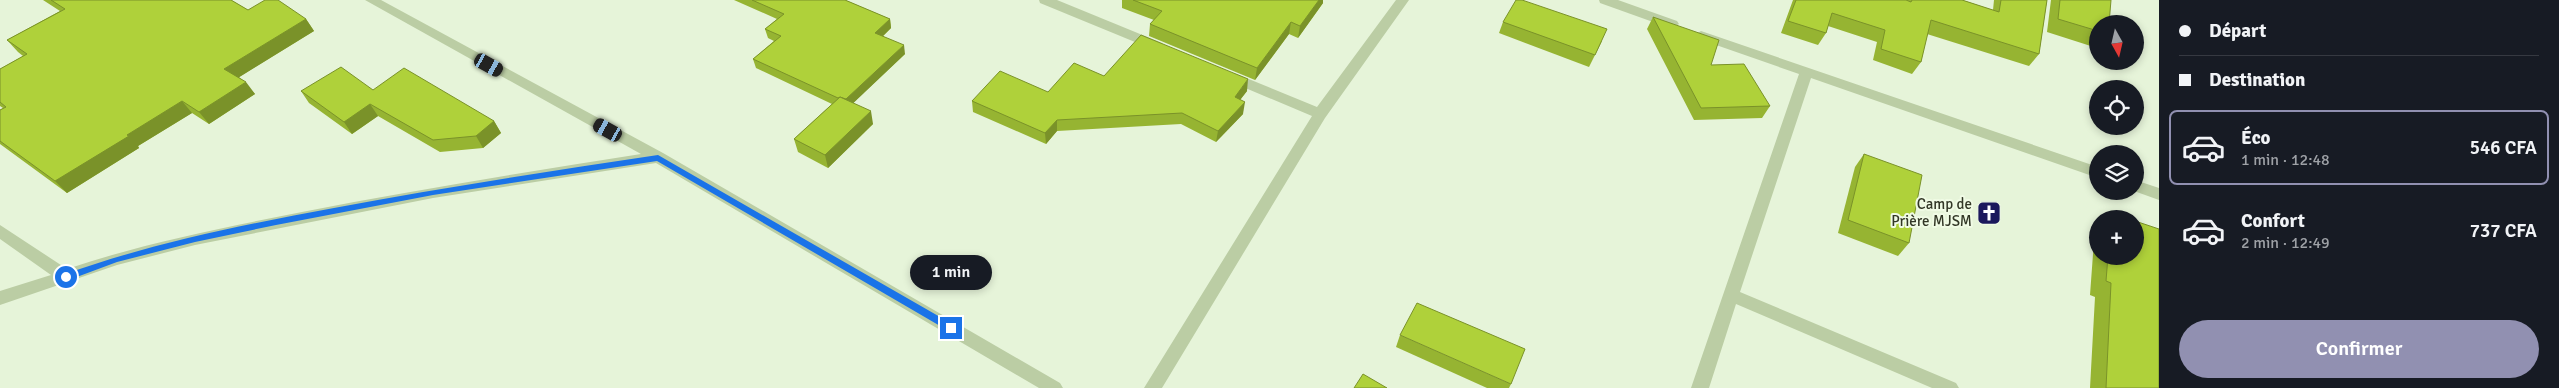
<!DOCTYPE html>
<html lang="fr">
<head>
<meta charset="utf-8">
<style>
	:root { --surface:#171b24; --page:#242831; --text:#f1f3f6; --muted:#9ea1a6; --line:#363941; --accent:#9190b1 }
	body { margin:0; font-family:Signika,sans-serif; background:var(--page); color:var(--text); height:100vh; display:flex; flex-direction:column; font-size:19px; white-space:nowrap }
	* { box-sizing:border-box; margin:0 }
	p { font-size:16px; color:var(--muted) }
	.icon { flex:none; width:28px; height:28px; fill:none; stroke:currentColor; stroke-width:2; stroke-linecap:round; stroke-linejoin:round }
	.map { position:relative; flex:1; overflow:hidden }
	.side { display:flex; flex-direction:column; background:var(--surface); width:400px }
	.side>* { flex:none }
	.top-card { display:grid; align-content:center; height:110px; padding:0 20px; background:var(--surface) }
	.needle { width:32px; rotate:172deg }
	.fabs { position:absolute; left:2089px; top:15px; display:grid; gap:10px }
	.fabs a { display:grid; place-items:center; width:55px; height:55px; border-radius:50%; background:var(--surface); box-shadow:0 2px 8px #0003; font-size:25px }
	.end { position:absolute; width:22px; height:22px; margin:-11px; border:6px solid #1a73e8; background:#fff; box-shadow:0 0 0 2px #fff }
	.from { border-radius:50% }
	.bubble { position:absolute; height:35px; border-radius:18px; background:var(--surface); box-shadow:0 2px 8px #0003; font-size:16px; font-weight:600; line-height:35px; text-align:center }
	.car { position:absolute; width:15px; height:30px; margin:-15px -8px; border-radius:6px; box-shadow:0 0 4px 1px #0007; background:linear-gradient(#222 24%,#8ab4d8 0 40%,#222 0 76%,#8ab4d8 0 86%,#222 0) }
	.top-card b { display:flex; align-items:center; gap:18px; height:48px; font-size:19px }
	.top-card b+b { border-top:1px solid var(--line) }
	.top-card i { width:12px; height:12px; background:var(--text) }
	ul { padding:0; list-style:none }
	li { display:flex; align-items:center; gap:15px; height:75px; margin:0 10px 8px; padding:0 10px; border:2px solid transparent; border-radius:8px }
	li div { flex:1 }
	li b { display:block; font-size:19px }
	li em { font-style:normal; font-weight:600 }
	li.on { border-color:var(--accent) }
	li>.icon { width:45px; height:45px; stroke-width:1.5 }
	.primary-button { display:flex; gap:10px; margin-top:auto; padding:10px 20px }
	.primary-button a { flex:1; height:58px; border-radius:30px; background:var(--accent); color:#fff; font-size:20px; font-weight:600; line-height:58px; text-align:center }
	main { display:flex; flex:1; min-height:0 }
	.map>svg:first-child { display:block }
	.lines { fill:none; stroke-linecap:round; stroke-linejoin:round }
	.minor { fill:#bbcda4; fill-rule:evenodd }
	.wall { fill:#96b432 }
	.shaded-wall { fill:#7a9229 }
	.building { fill:#afd13a; stroke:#7a9229 }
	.route { fill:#1a73e8 }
	.labels { text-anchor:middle; stroke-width:4; stroke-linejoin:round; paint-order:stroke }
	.poi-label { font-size:15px; fill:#323726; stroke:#f0fbe5; text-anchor:end }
</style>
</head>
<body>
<main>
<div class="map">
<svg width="2159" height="388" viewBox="0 0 2159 388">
	<rect width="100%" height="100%" fill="#e6f4d9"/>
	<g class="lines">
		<!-- minor -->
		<g class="minor">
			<path d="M365,0H381L663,153L1060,383L1063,388H1039L656,163L433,198L195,245L117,265L0,305V291L51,275L0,239V225L67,269C144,243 222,228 302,212C415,190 527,172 641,154Z"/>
			<path d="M1039,0H1057L1162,43L1164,46L1157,50L1152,49L1040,3Z"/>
			<path d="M1396,0H1409L1325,118L1162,388H1144L1312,116L1224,79L1222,76L1224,73H1234L1317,107Z"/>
			<path d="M1599,0H1618L1677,21L1679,24L1672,28L1667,27L1600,3Z"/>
			<path d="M1701,31L2098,167V178L1811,78L1740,292L1956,383L1959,388H1932L1736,304L1709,388H1691L1799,74L1696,38L1694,35Z"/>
			<path d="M2135,180L2159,188V200L2134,191Z"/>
		</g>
	</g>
	<!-- wall -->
	<g class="wall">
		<path d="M43,0H231L248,10L306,19L314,31L239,77L255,94L209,124L192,113L138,146L139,148L67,193L0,144V110L3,108L0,106V69L23,56L18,52L7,40L60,11Z"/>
		<path d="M734,0H845L890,19L891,28L883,36L905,54L853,103L873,124L828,168L798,152L794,139L832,104L756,68L753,59L774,41L768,38L765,29L777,19Z"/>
		<path d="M1122,0H1323V3L1298,38L1289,34L1255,80L1149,36L1150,24L1154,20L1122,8Z"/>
		<path d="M1793,0H1962L1993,10L1994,0H2047L2039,54L2029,66L1927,34L1921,62L1912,74L1873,60L1877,42L1828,26L1826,33L1818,45L1781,33Z"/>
		<path d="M2051,0H2111L2098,24L2097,48L2047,32Z"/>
		<path d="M1653,17L1711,65L1770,106L1762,118L1694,120L1647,29Z"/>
		<path d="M1503,22L1602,41L1589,67L1499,33Z"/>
		<path d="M1104,76L1247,91L1240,100L1243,114L1216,142L1181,124L1057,131L1046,144L973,112L972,101L1048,92Z"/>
		<path d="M373,90L494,121L501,133L483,148L440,152L378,116L352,134L309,103L301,91Z"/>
		<path d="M1864,154L1909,243L1898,256L1838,233L1855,167Z"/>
		<path d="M2110,212L2130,219H2103Z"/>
		<path d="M2098,224V256H2135L2159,388H2090L2095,297L2090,295L2095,227Z"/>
		<path d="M1400,335L1511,384L1509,388H1487L1396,347Z"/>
	</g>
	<!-- shaded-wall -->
	<g class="shaded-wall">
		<path d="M1319,0H1323V3L1298,38L1300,26Z"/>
		<path d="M306,19L314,31L233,81L224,69Z"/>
		<path d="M890,19L891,28L877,42L875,33Z"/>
		<path d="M1291,22L1289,34L1255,80L1257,68Z"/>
		<path d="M904,45L905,54L846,110L844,101Z"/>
		<path d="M1248,79L1247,91L1233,109L1235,97Z"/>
		<path d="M246,82L255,94L209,124L199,112Z"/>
		<path d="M182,101L192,113L138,146L139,148L67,193L55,181L127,135Z"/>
		<path d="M1245,102L1243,114L1216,142L1218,131Z"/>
		<path d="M370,104L378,116L352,134L344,122Z"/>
		<path d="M871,111L873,124L828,168L825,155Z"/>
		<path d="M1057,120V131L1046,144L1045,133Z"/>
		<path d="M494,121L501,133L483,148L476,136Z"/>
	</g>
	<!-- building -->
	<g class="building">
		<path d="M51,0H231L248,10L265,0H278L306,19L224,69L246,82L199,112L182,101L127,135L129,136L55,181L0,141V110L6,107L0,102V69L27,54L7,40L65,9Z"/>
		<path d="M752,0H845L890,19L875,33L904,45L846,99L840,97L838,98L753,59L781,36L765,29L784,14Z"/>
		<path d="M1133,0H1319L1300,26L1291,22L1257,68L1150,24L1162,11Z"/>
		<path d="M1516,0H1522L1607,29L1595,55L1503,22Z"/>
		<path d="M1796,0H1906L1911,2L1912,0H1962L1999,12L2001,0H2047L2039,54L1931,20L1921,62L1881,49L1885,30L1832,13L1826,33L1788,21Z"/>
		<path d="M2060,0H2111L2109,24H2098V31L2058,19Z"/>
		<path d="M1653,17L1719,40L1711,65L1744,64L1770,106L1701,108Z"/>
		<path d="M1141,35L1248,79L1235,97L1245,102L1218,131L1182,113L1057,120L1045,133L972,101L1000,71L1048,92L1074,63L1104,76Z"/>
		<path d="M341,67L373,90L404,68L494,121L476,136L433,140L370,104L344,122L301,91Z"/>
		<path d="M840,97L871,111L825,155L794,139Z"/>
		<path d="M1864,154L1922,175L1909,243L1848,220Z"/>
		<path d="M2110,212L2130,219H2110Z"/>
		<path d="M2135,221L2159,229V388H2106L2111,283L2106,281L2108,256H2135Z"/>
		<path d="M1417,303L1525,349L1511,384L1400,335Z"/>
		<path d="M1363,374L1387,388H1354Z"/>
	</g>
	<!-- route -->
	<path class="route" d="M658,155L954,325V330H947L657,161L433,195L276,225L195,242L117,262L66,281L61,277L63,275C151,243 242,225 334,208C441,188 550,171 658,155Z"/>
	<!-- icons -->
	<defs>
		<g id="church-square" transform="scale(1.25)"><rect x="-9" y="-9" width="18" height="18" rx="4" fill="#1b185c" stroke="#f0fbe5"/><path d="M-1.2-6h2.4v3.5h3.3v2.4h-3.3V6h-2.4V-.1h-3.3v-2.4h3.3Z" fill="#fff"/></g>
	</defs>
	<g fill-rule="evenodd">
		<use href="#church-square" x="1989" y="213"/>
	</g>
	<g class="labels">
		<!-- poi labels -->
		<g class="poi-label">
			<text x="1972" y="209">Camp de<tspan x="1972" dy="17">Prière MJSM</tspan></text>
		</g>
	</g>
</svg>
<div class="fabs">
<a><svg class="needle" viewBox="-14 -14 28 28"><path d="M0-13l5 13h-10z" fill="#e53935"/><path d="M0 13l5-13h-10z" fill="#9ea1a6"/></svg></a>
<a><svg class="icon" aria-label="locate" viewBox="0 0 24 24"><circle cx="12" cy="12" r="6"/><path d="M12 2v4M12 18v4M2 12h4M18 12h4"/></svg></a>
<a><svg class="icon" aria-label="layers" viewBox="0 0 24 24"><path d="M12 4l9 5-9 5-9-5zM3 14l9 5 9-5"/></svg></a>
<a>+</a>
</div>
<i class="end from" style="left:66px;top:277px"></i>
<i class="end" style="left:951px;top:328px"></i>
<div class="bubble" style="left:910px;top:255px;width:82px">1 min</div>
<i class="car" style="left:489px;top:65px;rotate:119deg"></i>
<i class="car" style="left:608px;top:130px;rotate:299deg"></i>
</div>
<section class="side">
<div class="top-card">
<b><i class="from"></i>Départ</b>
<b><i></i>Destination</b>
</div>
<ul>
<li class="on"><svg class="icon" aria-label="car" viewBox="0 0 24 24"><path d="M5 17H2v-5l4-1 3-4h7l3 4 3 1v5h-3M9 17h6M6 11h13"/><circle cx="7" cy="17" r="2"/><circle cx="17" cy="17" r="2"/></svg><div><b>Éco</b><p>1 min · 12:48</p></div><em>546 CFA</em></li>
<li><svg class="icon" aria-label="car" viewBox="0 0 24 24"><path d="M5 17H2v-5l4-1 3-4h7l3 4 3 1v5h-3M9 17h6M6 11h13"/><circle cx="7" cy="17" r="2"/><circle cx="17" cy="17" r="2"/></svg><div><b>Confort</b><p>2 min · 12:49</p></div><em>737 CFA</em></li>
</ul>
<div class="primary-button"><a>Confirmer</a></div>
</section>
</main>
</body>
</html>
